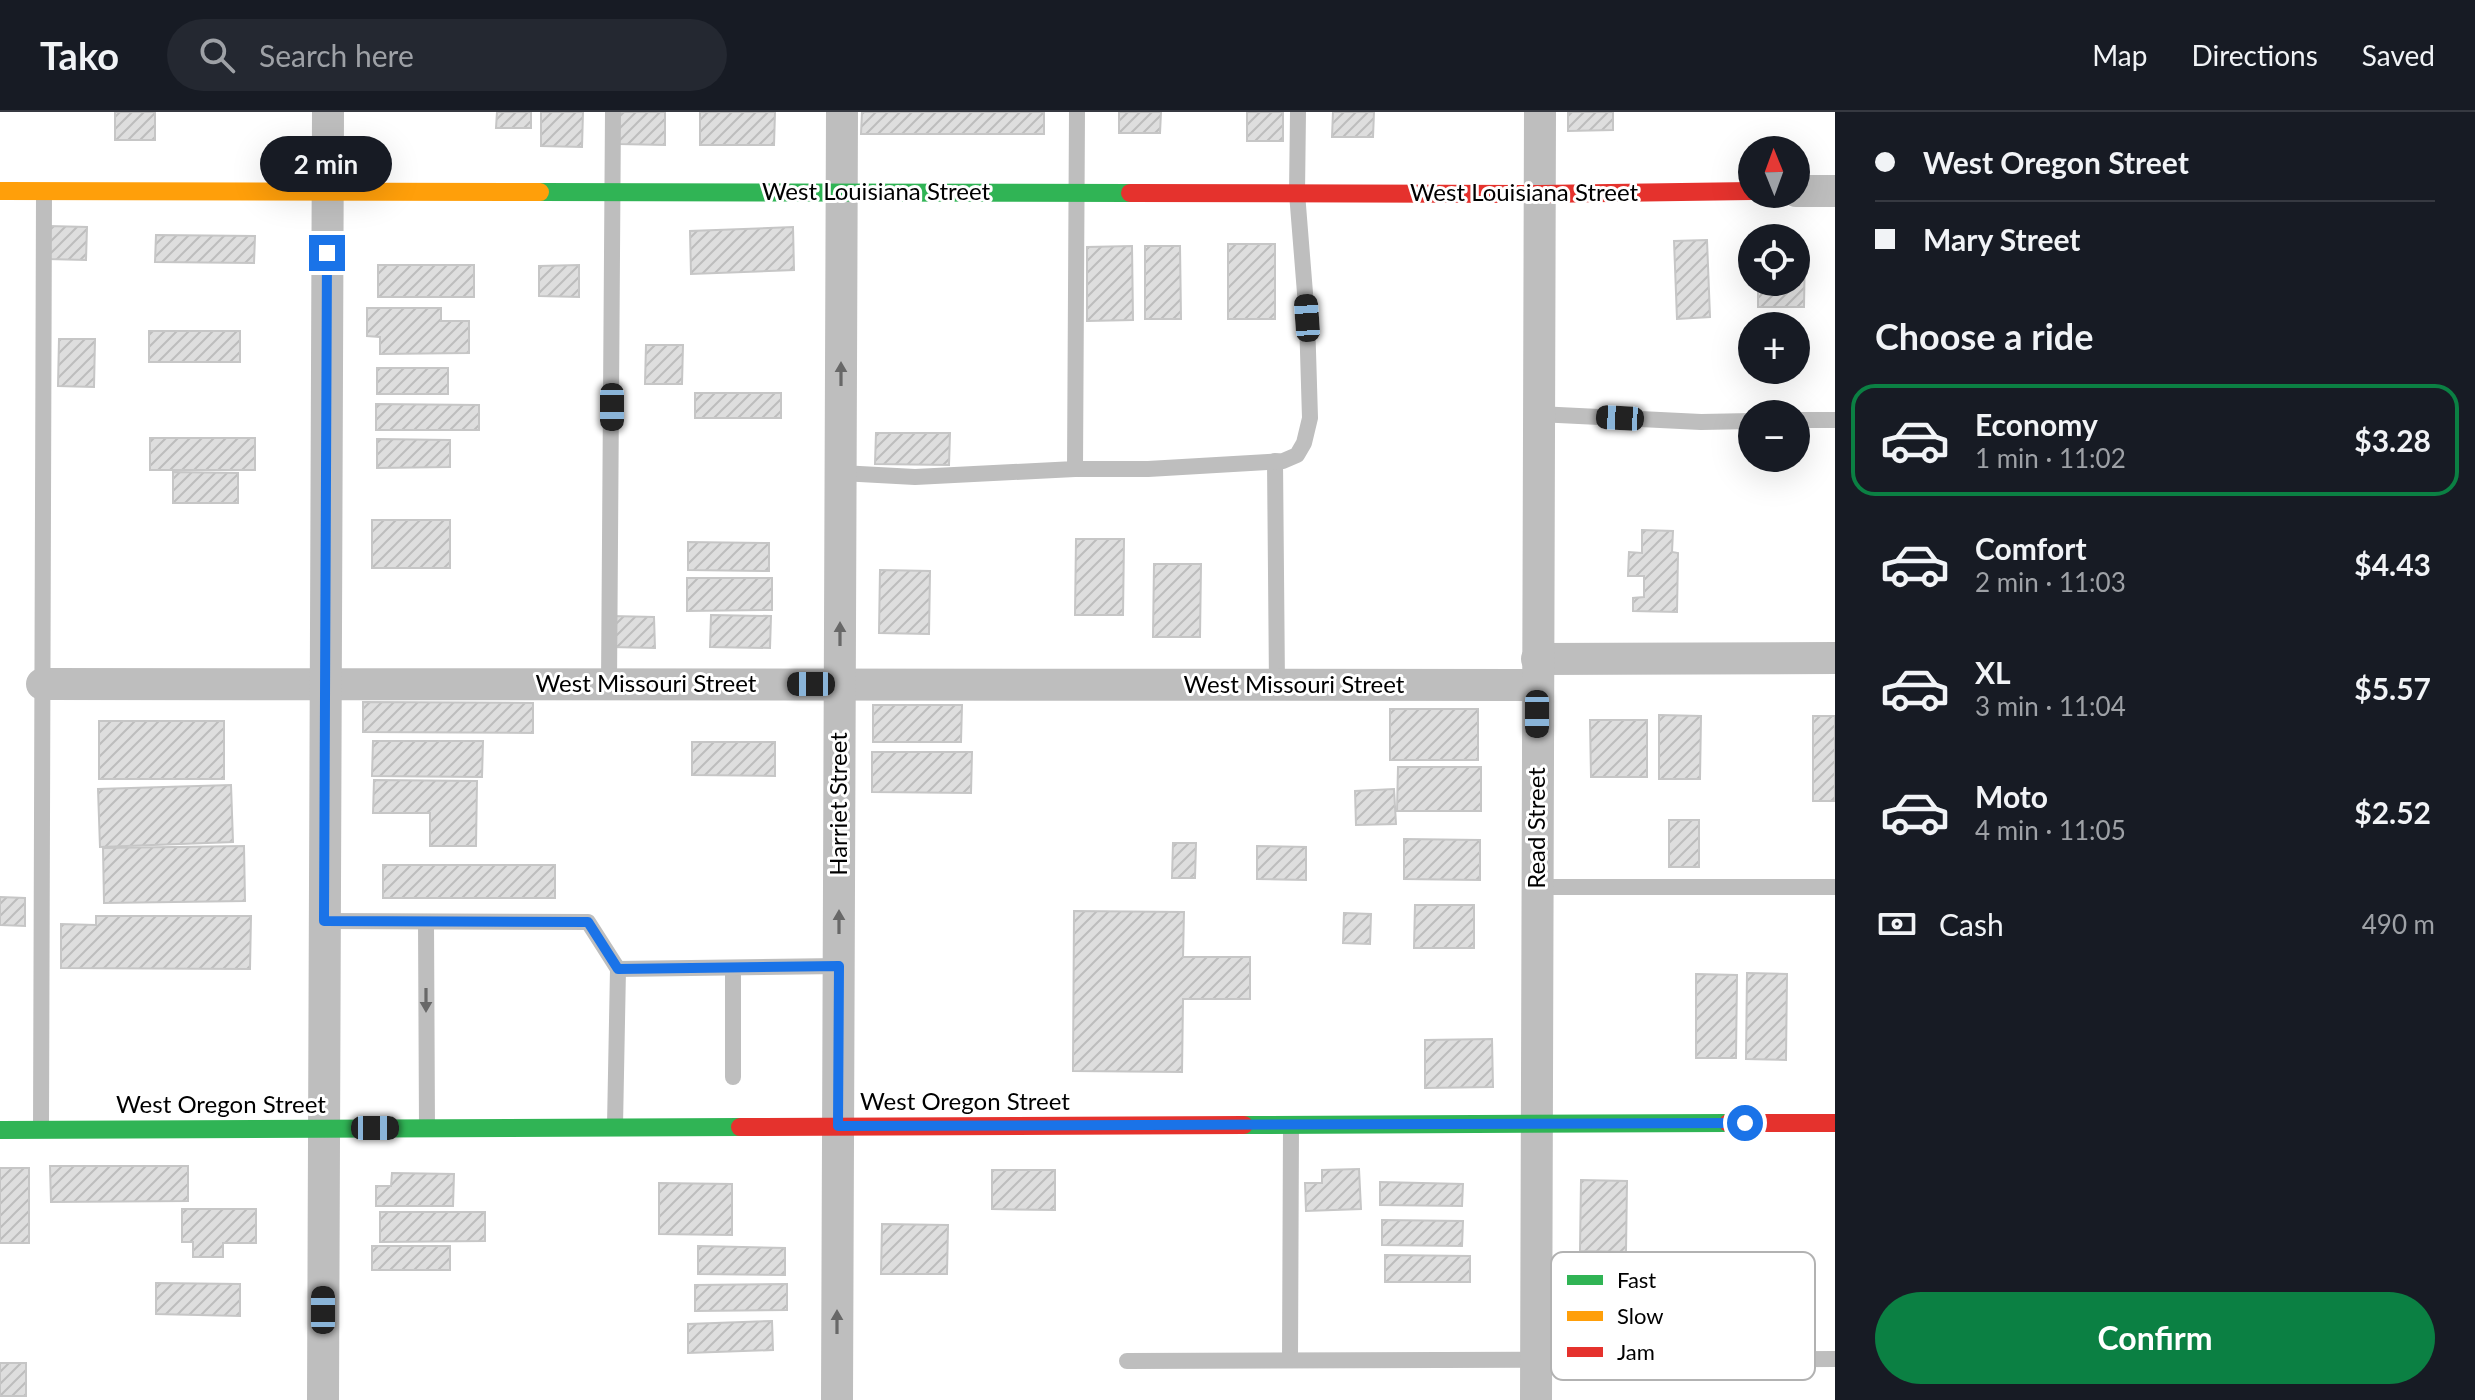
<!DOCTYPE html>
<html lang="en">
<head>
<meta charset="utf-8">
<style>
	:root { --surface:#171b24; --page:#242831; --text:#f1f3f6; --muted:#9ea1a6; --line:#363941; --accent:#0b8043 }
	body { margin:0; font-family:Lato,sans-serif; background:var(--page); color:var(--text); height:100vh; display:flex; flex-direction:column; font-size:30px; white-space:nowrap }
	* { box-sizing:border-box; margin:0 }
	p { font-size:26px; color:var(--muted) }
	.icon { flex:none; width:44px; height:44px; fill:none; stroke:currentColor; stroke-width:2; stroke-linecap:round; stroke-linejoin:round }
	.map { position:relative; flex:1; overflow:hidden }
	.sheet { display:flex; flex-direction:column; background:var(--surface); width:640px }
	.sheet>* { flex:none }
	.banner { display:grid; align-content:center; height:176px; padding:0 40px; background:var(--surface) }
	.needle { width:52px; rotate:359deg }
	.fabs { position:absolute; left:1738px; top:24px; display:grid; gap:16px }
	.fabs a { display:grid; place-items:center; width:72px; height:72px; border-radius:50%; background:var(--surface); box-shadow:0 8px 32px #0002; font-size:40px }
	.end { position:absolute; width:36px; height:36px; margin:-18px; border:10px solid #1a73e8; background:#fff; box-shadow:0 0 0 4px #fff }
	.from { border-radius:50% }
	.bubble { position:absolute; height:56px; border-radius:28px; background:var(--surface); box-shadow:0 8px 32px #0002; font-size:26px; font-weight:700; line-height:56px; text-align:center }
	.car { position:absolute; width:24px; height:48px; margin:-24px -12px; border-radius:10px; box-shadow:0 0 6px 2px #0007; background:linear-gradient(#222 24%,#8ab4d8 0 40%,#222 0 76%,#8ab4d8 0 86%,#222 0) }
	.banner b { display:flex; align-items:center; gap:28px; height:76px; font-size:30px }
	.banner b+b { border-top:2px solid var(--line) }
	.banner i { width:20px; height:20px; background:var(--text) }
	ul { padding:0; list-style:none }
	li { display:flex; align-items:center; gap:24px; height:112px; margin:0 16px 12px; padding:0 24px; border:4px solid transparent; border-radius:24px }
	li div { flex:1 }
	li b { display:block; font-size:30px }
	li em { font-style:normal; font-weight:700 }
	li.current { border-color:var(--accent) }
	li>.icon { width:72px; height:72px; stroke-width:1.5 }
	h2 { padding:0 40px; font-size:36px; line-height:96px }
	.pay { display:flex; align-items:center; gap:20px; height:88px; padding:0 40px; font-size:30px }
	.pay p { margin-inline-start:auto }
	.cta { display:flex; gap:16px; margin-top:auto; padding:16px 40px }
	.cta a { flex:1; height:92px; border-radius:48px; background:var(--accent); color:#fff; font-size:32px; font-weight:700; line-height:92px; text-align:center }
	header { display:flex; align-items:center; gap:48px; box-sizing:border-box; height:112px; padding:0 40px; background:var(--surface); border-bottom:2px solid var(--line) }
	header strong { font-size:38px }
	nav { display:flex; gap:44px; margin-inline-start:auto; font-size:28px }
	.search { width:560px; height:72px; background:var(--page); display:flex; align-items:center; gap:20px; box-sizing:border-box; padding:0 28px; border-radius:44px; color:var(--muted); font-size:30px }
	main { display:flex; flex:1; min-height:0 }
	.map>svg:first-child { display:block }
	.building { fill:url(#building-hatch); stroke:#c6c6c6; stroke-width:2 }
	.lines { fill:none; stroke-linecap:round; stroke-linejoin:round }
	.lane { stroke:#bebebe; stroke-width:16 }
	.street { stroke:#bebebe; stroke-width:32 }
	.fast { stroke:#30b455; stroke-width:18 }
	.slow { stroke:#ff9f0a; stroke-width:18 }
	.jam { stroke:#e5322d; stroke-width:18 }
	.oneway { fill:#686868 }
	.route { stroke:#1a73e8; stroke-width:10 }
	.labels { text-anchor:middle; stroke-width:6; stroke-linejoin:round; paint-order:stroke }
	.street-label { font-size:24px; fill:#000; stroke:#fff }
	.key { fill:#fff; stroke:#b2b2b2; stroke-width:2 }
	.key-label { font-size:22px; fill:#000 }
</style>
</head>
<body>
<header>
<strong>Tako</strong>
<div class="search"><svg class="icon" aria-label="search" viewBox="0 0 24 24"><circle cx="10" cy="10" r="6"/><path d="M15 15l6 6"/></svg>Search here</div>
<nav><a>Map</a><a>Directions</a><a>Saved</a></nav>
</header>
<main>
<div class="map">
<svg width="1835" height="1288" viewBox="0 0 1835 1288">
	<defs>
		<pattern id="building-hatch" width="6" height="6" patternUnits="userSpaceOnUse" patternTransform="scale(2)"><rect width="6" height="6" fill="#dedede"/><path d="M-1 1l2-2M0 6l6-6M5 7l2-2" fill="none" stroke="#bdbdbd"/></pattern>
	</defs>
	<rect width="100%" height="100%" fill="#fff"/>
	<!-- building -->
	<g class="building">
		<rect x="115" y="0" width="40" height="28"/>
		<path d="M497,0H531V16H496Z"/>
		<path d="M541,0H583L582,35L541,34Z"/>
		<path d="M619,0H665V33L619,32Z"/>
		<path d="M700,0H775L774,33H700Z"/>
		<path d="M862,0H1044V22H861Z"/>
		<path d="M1119,0H1161L1160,21H1119Z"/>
		<rect x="1247" y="0" width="36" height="29"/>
		<path d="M1333,0H1374L1373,25H1332Z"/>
		<path d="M1568,0H1613V18L1568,19Z"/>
		<path d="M48,114L87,115L86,148L48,147Z"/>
		<path d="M793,115L794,158L691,162L690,119Z"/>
		<path d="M156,123L255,124L254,151L155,150Z"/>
		<path d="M1707,128L1710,205L1677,207L1674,129Z"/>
		<rect x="1228" y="132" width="47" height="75"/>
		<path d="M1796,132H1805L1804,195H1758V170H1796Z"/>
		<path d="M1132,134L1133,208L1087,209V135Z"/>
		<path d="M1145,134H1180L1181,207H1145Z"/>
		<rect x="378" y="153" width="96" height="32"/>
		<path d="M579,153V185L539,184V154Z"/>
		<path d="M367,196H441V209H469V241L380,242V225L367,224Z"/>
		<rect x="149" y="219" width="91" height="31"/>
		<path d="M59,227H95L94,275L58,274Z"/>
		<path d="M646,233H683L682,272H645Z"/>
		<rect x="377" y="256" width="71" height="26"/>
		<rect x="695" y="281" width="86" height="25"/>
		<path d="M376,292L479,293V318H376Z"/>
		<path d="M876,321H950L949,353L875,352Z"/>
		<rect x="150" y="326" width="105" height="32"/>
		<path d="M377,327L450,328V355L377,356Z"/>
		<path d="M173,360L238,361V391H173Z"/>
		<rect x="372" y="408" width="78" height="48"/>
		<path d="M1642,418L1673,419L1672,440L1678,441L1677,500L1633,499V486L1644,485V464H1628L1629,440L1642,441Z"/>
		<path d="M1076,427H1124L1123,503H1075Z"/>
		<path d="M688,430L769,431V459L688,458Z"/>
		<path d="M1154,452H1201L1200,525H1153Z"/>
		<path d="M880,458L930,459L929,522L879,521Z"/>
		<path d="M687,466H772V498L687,499Z"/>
		<path d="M711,503L771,504L770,536L710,535Z"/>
		<path d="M611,504L654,505L655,536L611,535Z"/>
		<path d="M363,590L533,591V621L363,620Z"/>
		<path d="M873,593H962L961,630H873Z"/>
		<rect x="1390" y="597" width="88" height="51"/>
		<path d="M1659,603L1701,604L1700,667H1659Z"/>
		<rect x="1813" y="604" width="22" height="85"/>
		<path d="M1590,608H1647V665H1591Z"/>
		<rect x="99" y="609" width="125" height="58"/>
		<path d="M373,629H483L482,665L372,664Z"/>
		<path d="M692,630H775V664L692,663Z"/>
		<path d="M872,640H972L971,681L872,680Z"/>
		<path d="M1398,655H1481V699H1397Z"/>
		<path d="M374,668L477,669L476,734H430V701H373Z"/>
		<path d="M231,673L233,730L100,735L98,677Z"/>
		<path d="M1394,677L1396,712L1356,713L1355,679Z"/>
		<rect x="1669" y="708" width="30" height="47"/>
		<path d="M1404,727L1480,728V768L1404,767Z"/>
		<path d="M1173,731H1196L1195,766H1172Z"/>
		<path d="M244,734L245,789L104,791L103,736Z"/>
		<path d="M1257,734L1306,735V768L1257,767Z"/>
		<rect x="383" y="753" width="172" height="33"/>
		<path d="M0,785L25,786V814L0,813Z"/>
		<path d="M1415,793H1474V836H1414Z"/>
		<path d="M1074,799L1184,800L1183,845H1250V887H1183L1182,960L1073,959Z"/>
		<path d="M1344,801L1371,802L1370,832L1343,831Z"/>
		<path d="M96,804H251L250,857L61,856V812L96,813Z"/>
		<path d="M1747,861L1787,862L1786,948L1746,947Z"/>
		<path d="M1696,862L1737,863L1736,946H1696Z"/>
		<path d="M1492,927L1493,975L1425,976V928Z"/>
		<path d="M50,1054H188V1089L51,1090Z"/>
		<rect x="0" y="1056" width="29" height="75"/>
		<path d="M1359,1057L1361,1097L1306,1099L1305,1071H1322V1058Z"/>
		<path d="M992,1058H1055V1098L992,1097Z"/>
		<path d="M392,1061L454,1062L453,1094H376V1074H391Z"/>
		<path d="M1581,1068L1627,1069L1626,1140L1580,1139Z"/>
		<path d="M1380,1070L1463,1072L1462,1094L1380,1093Z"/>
		<path d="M659,1071L732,1072V1123L659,1122Z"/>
		<path d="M182,1097H256V1131H223V1145H193V1130H182Z"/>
		<path d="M380,1100H485V1129L380,1130Z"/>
		<path d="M1382,1108L1463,1109L1462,1134L1382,1133Z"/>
		<path d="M882,1112L948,1113L947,1162H881Z"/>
		<rect x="372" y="1134" width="78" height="24"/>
		<path d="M698,1134L785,1136V1163L698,1162Z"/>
		<path d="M1385,1143L1470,1144V1170H1385Z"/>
		<path d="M156,1171L240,1172V1204L156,1202Z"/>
		<path d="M787,1172V1198L695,1199V1173Z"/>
		<path d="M772,1209L773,1238L688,1241V1212Z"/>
		<rect x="0" y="1251" width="26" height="33"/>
	</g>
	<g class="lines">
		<!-- lane -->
		<g class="lane">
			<path d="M1538,302L1701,310L1752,309"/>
			<path d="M1796,308H1835"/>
			<path d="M1275,349L1277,573"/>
			<path d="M1075,357H1148L1283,349L1297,343L1304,331L1310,306L1307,206L1297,81L1298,0"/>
			<path d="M841,361L915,365L1075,357L1077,0"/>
			<path d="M609,572L613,0"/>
			<path d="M1537,775H1835"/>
			<path d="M324,809L588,810L618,857L615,1014"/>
			<path d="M426,810L427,1016"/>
			<path d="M733,856V965"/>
			<path d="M618,857L839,854"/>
			<path d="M41,1017L44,81"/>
			<path d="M1290,1248L1291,1014"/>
			<path d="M1127,1249L1835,1247"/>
		</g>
		<!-- street -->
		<g class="street">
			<path d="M1796,79H1835"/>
			<path d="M1537,547L1835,546"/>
			<path d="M42,572L1537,573"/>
			<path d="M323,1288L328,0"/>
			<path d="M837,1288L842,0"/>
			<path d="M1536,1288L1540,0"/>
		</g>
		<!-- fast -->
		<g class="fast">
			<path d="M540,80L1130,81"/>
			<path d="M1244,1013L1728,1011"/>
			<path d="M0,1018L740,1015"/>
		</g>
		<!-- slow -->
		<path class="slow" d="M0,79L540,80"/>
		<!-- jam -->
		<g class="jam">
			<path d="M1130,81L1539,82L1752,79"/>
			<path d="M1728,1011H1835"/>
			<path d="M740,1015L1244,1013"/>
		</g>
	</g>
	<!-- one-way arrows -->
	<defs><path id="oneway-solid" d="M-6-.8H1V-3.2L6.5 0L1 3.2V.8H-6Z" transform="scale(2)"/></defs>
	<g class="oneway">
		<use href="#oneway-solid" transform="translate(841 262) rotate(-90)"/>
		<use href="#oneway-solid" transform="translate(840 522) rotate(-90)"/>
		<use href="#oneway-solid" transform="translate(839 810) rotate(-90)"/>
		<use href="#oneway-solid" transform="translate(426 888) rotate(90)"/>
		<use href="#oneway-solid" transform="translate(837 1210) rotate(-90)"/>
	</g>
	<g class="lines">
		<!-- route -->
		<path class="route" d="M327,141L324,809L588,810L618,857L839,854L838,1014L1745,1011"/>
	</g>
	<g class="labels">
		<!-- street labels -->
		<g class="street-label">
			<text x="876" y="88">West Louisiana Street</text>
			<text x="1524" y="89">West Louisiana Street</text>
			<text x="646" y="580">West Missouri Street</text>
			<text x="1294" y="581">West Missouri Street</text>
			<text transform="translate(839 692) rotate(-90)" y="8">Harriet Street</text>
			<text transform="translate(1537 716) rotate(-90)" y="8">Read Street</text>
			<text x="965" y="998">West Oregon Street</text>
			<text x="221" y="1001">West Oregon Street</text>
		</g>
	</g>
	<!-- legend -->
	<rect x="1551" y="1140" width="264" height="128" rx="12" class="key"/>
	<rect x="1567" y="1163" width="36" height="10" fill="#30b455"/>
	<rect x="1567" y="1199" width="36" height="10" fill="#ff9f0a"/>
	<rect x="1567" y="1235" width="36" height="10" fill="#e5322d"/>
	<g class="key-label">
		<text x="1617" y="1176">Fast</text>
		<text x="1617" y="1212">Slow</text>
		<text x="1617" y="1248">Jam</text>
	</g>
</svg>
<div class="fabs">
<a><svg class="needle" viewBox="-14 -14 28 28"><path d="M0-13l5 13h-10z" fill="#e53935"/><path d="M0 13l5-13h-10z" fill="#9ea1a6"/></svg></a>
<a><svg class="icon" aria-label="locate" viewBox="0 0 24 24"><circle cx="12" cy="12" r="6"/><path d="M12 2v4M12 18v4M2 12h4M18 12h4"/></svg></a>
<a>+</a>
<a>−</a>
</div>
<i class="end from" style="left:1745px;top:1011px"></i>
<i class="end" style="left:327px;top:141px"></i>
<div class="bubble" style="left:260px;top:24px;width:132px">2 min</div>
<i class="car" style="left:1307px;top:206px;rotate:356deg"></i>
<i class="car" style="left:612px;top:295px;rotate:180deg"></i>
<i class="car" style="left:1620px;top:306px;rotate:273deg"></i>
<i class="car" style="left:811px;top:572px;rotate:270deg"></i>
<i class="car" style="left:1537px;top:602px;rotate:180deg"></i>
<i class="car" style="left:375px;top:1016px;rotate:90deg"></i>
<i class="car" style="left:323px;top:1198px;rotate:0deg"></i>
</div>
<section class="sheet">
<div class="banner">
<b><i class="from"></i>West Oregon Street</b>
<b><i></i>Mary Street</b>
</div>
<h2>Choose a ride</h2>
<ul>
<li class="current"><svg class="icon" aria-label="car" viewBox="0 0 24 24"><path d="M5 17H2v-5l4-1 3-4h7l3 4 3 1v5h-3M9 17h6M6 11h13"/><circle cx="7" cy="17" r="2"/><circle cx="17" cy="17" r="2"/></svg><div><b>Economy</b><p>1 min · 11:02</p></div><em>$3.28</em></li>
<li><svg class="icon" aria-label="car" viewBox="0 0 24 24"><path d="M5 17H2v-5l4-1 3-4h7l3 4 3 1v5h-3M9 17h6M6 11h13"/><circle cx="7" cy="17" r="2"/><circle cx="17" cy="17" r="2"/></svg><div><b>Comfort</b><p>2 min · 11:03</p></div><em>$4.43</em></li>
<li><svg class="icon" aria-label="car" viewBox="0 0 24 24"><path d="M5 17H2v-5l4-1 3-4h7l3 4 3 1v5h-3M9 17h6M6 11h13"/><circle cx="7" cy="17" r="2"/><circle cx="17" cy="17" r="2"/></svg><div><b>XL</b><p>3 min · 11:04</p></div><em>$5.57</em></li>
<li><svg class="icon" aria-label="car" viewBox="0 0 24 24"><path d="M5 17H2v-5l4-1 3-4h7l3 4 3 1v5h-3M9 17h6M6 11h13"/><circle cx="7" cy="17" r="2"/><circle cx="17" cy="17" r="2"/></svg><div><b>Moto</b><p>4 min · 11:05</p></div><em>$2.52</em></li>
</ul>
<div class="pay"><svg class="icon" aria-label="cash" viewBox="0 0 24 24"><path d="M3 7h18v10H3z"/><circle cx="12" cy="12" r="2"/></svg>Cash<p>490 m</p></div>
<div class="cta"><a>Confirm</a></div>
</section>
</main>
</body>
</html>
